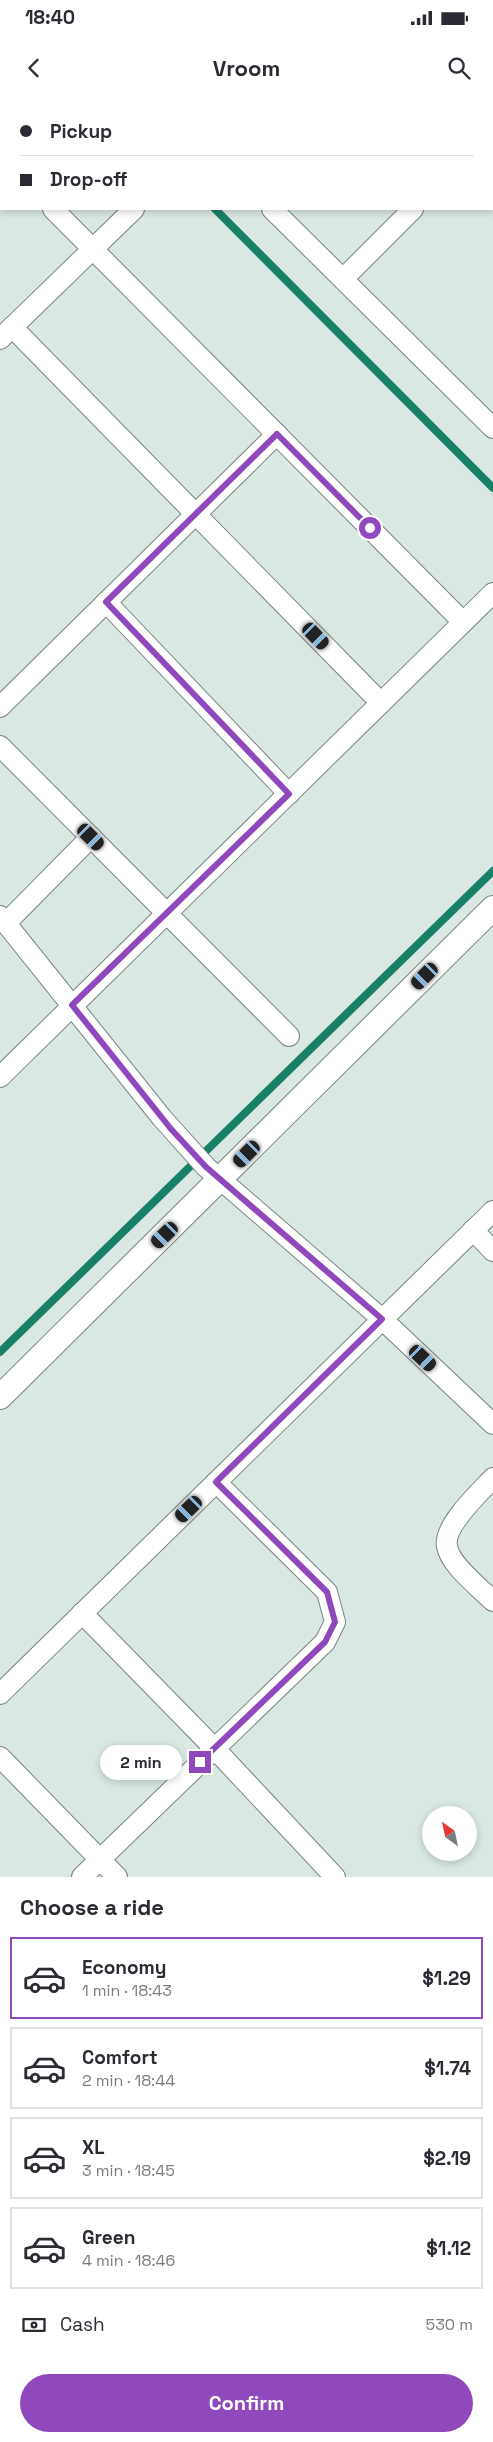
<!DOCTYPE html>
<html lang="en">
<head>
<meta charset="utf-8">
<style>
	:root { --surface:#fff; --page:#f2f2f3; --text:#2b2b33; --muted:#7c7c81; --line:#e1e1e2; --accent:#9049bc }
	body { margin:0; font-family:"Space Grotesk",sans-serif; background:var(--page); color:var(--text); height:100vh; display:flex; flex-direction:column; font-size:19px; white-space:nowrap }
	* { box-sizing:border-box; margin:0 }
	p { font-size:16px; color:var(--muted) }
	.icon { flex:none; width:28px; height:28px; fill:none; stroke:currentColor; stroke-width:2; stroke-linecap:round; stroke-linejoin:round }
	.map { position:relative; height:1777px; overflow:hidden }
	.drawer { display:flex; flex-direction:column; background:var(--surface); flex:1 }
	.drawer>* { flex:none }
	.banner { position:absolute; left:0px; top:0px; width:494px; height:110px; box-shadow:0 2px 8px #0003; display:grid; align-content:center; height:110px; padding:0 20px; background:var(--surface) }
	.needle { width:32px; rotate:327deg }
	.buttons { position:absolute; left:422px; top:1706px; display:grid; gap:10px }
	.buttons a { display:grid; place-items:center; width:55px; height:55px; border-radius:50%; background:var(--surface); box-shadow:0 2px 8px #0003; font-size:25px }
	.end { position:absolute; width:22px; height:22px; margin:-11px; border:6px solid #9049bc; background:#fff; box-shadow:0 0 0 2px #fff }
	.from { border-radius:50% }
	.bubble { position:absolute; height:35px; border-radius:18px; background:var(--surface); box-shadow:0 2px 8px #0003; font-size:16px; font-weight:800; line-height:35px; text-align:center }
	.car { position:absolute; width:15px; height:30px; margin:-15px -8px; border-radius:6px; box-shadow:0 0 4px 1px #0007; background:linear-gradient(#222 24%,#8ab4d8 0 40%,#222 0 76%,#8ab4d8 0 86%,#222 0) }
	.banner b { display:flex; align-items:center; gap:18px; height:48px; font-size:19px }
	.banner b+b { border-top:1px solid var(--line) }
	.banner i { width:12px; height:12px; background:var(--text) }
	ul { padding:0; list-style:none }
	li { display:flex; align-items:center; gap:15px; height:82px; margin:0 10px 8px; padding:0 10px; border:2px solid var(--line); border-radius:0px }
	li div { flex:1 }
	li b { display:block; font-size:19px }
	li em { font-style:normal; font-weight:800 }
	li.active { border-color:var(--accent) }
	li>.icon { width:45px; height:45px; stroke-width:1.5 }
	h2 { padding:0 20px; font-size:22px; line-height:60px }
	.pay { display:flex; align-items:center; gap:12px; height:55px; padding:0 20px; font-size:19px }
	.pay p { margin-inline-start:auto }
	.button { display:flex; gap:10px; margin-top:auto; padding:10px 20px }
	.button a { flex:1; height:58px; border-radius:30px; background:var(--accent); color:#fff; font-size:20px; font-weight:800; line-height:58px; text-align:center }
	.status { display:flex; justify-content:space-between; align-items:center; height:35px; padding:0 25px; background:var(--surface); direction:ltr }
	.status svg { height:14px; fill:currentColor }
	header { display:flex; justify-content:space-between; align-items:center; height:65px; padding:0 20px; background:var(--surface); font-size:22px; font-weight:800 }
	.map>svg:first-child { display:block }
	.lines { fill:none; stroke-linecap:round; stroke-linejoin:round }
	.stream { stroke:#198068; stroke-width:8 }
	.minor-casing { stroke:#788580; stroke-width:22 }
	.tertiary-casing { stroke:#788580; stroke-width:26 }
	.minor { stroke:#fff; stroke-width:20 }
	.tertiary { stroke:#fff; stroke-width:24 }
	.route { stroke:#9049bc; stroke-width:6 }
</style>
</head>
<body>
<div class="status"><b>18:40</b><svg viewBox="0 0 49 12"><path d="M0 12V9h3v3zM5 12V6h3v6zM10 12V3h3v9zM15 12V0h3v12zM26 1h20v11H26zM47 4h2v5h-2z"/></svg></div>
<header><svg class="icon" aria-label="back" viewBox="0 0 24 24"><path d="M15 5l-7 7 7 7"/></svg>Vroom<svg class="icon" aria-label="search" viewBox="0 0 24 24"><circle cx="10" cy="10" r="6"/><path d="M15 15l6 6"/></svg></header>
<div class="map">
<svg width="493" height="1777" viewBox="0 0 493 1777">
	<rect width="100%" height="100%" fill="#d9e8e2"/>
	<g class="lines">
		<!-- stream -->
		<g class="stream">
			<path d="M107,0L108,1"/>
			<path d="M215,109L493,388"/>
			<path d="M0,1252L493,771"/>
		</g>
		<!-- minor casing -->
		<g class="minor-casing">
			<g id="minor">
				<path d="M164,0L165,1"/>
				<path d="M244,1L245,0"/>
				<path d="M492,28H493"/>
				<path d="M0,56L1,57"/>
				<path d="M53,109L463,522"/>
				<path d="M272,109L493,328"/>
				<path d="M343,179L413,109"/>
				<path d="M12,227L381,603"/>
				<path d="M0,239L134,109"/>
				<path d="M106,502L289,694"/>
				<path d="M0,607L277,334"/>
				<path d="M0,646L289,936"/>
				<path d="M0,816L162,1018L206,1067L382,1219L493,1324"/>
				<path d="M7,822L91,737"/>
				<path d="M0,977L493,493"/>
				<path d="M473,1130L493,1151"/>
				<path d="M493,1378C480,1392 443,1426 447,1446C449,1464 480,1488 493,1501"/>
				<path d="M82,1513L214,1648L335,1777"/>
				<path d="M0,1594L493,1111"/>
				<path d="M0,1657L117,1777"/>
				<path d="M82,1777L325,1542L335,1522L327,1492L216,1382"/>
			</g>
		</g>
		<!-- tertiary casing -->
		<g class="tertiary-casing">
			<path id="tertiary" d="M0,1297L493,808"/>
		</g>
		<!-- minor -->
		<use href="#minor" class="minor"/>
		<!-- tertiary -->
		<use href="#tertiary" class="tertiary"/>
	</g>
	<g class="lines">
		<!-- route -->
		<path class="route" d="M200,1662L325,1542L335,1522L327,1492L216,1382L382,1219L206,1067L171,1029L72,905L289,694L106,502L277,334L370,428"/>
	</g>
</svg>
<div class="buttons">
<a><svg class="needle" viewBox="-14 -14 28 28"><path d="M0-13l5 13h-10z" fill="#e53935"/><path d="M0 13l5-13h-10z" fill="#7c7c81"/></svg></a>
</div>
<i class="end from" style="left:370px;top:428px"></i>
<i class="end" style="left:200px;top:1662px"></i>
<div class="bubble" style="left:100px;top:1645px;width:82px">2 min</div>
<i class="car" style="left:316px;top:536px;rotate:136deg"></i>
<i class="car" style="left:91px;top:737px;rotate:135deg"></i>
<i class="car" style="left:425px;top:876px;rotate:225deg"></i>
<i class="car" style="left:247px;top:1054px;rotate:225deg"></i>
<i class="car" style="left:165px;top:1135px;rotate:226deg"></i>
<i class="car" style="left:423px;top:1258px;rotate:133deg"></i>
<i class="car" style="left:189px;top:1409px;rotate:226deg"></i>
<div class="banner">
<b><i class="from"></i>Pickup</b>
<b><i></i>Drop-off</b>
</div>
</div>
<section class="drawer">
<h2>Choose a ride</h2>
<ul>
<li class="active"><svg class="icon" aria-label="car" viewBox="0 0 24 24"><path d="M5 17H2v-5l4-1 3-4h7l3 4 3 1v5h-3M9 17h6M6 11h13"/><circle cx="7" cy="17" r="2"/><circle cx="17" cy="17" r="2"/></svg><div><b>Economy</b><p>1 min · 18:43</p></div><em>$1.29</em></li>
<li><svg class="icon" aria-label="car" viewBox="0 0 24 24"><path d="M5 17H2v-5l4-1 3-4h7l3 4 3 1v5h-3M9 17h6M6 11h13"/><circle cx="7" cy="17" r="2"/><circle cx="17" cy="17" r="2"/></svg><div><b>Comfort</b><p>2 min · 18:44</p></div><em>$1.74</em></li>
<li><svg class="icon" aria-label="car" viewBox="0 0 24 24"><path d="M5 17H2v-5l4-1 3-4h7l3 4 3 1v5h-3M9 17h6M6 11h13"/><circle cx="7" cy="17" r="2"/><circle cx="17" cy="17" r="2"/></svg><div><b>XL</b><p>3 min · 18:45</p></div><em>$2.19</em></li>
<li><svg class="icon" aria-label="car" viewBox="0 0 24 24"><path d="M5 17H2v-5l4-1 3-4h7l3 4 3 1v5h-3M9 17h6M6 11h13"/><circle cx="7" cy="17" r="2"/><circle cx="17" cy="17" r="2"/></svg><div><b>Green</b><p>4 min · 18:46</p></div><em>$1.12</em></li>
</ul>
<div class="pay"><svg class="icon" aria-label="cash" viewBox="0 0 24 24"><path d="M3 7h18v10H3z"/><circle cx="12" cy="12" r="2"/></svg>Cash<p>530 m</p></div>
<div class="button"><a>Confirm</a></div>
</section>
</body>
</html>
